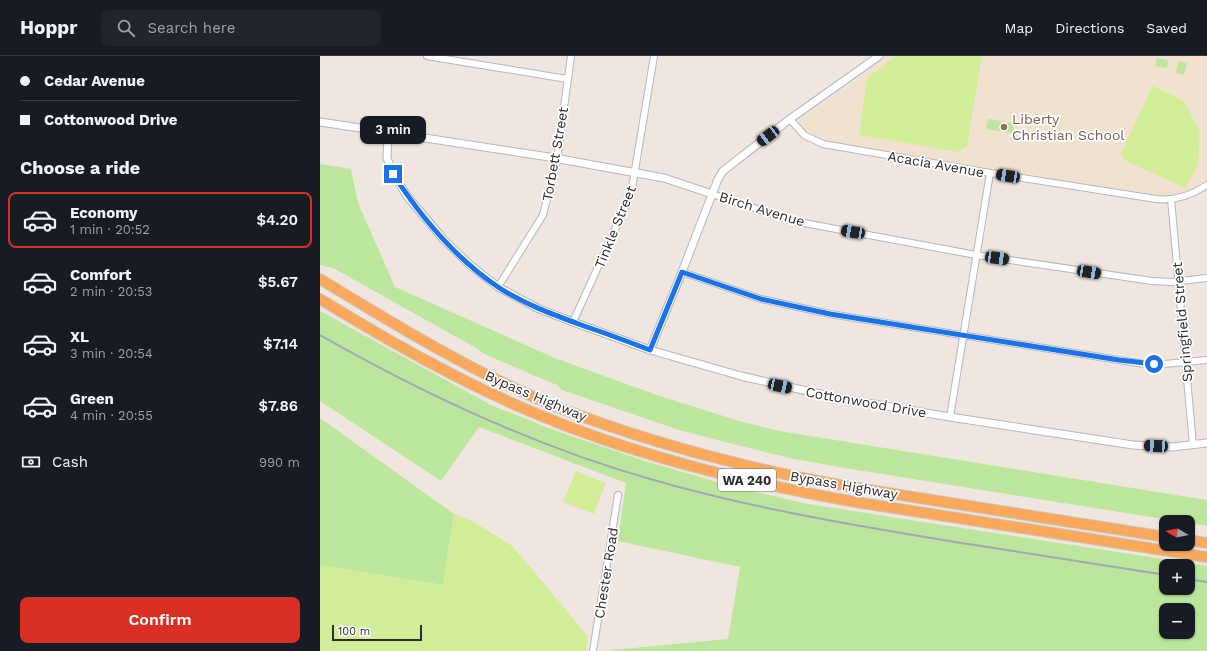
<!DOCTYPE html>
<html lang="en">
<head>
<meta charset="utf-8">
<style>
	:root { --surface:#171b24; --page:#20242c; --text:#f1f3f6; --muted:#9ea1a6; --line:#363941; --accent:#d93025 }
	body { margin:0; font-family:"Work Sans",sans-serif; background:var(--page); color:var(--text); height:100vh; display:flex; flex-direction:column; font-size:15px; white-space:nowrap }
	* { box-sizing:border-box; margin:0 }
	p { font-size:13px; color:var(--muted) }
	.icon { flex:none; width:22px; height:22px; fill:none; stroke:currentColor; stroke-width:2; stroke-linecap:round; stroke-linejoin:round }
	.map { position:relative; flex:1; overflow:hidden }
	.sheet { display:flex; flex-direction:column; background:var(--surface); width:320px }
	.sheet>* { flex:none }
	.top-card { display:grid; align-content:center; height:88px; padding:0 20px; background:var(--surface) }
	.needle { width:26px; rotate:279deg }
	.controls { position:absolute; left:839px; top:459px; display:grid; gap:8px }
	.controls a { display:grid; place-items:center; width:36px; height:36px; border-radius:8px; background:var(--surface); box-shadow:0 1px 3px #0004; font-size:20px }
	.scale { position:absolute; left:12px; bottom:10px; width:90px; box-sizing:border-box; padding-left:4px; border:2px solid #2d2d2d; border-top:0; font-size:11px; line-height:14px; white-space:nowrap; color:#2d2d2d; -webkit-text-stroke:3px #fff; paint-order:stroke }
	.end { position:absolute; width:18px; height:18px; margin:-9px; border:5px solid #1a73e8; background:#fff; box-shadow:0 0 0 2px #fff }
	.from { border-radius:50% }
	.bubble { position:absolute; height:28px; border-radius:8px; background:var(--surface); box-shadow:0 1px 3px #0004; font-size:13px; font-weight:600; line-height:28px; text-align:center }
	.car { position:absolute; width:12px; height:24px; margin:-12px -6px; border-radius:5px; box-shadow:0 0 3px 1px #0007; background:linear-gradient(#222 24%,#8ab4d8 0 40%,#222 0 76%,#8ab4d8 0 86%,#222 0) }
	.top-card b { display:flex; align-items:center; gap:14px; height:38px; font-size:15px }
	.top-card b+b { border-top:1px solid var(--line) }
	.top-card i { width:10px; height:10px; background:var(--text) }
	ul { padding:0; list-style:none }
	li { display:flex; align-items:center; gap:12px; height:56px; margin:0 8px 6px; padding:0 12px; border:2px solid transparent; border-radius:8px }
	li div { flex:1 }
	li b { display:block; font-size:15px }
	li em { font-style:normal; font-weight:600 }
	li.active { border-color:var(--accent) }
	li>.icon { width:36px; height:36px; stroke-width:1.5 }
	h2 { padding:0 20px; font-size:18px; line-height:48px }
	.pay { display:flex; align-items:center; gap:10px; height:44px; padding:0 20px; font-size:15px }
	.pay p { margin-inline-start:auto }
	.primary-button { display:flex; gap:8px; margin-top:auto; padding:8px 20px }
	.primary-button a { flex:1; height:46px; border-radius:8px; background:var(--accent); color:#fff; font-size:16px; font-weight:600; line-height:46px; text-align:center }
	header { display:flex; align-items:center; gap:24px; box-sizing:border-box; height:56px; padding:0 20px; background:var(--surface); border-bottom:1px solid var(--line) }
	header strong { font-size:19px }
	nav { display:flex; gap:22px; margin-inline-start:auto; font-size:14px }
	.search { width:280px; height:36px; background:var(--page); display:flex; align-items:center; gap:10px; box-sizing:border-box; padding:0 14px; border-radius:8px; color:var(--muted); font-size:15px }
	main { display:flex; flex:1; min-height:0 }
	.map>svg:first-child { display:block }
	.education { fill:#f0e2cf }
	.green { fill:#bce69b; fill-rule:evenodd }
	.pitch { fill:#d2ed97 }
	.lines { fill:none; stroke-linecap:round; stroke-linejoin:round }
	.minor-casing { stroke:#b3b7c0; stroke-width:8 }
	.tertiary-casing { stroke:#b3b7c0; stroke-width:9 }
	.trunk-casing { stroke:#c8c8c8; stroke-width:12 }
	.minor { stroke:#fff; stroke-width:6 }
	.tertiary { stroke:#fff; stroke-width:7 }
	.trunk { stroke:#faa95c; stroke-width:10 }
	.rail { stroke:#a1a7b7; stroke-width:2 }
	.route { stroke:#1a73e8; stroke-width:5 }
	.education-dot { fill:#8d6e63; stroke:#fff; stroke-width:1.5 }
	.labels { text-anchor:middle; stroke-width:3.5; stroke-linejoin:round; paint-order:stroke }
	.shield { fill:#fff; stroke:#6c6c6c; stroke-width:1 }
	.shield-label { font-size:13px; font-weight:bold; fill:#2d2d2d }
	.education-label { font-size:14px; fill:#785e54; stroke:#fff; text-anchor:start }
	.street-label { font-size:14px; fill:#2d2d2d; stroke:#fff }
</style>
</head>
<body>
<header>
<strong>Hoppr</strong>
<div class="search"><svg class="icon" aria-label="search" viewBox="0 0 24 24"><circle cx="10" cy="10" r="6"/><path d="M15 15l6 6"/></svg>Search here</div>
<nav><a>Map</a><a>Directions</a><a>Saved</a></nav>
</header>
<main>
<section class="sheet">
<div class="top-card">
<b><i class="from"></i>Cedar Avenue</b>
<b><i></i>Cottonwood Drive</b>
</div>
<h2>Choose a ride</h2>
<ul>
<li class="active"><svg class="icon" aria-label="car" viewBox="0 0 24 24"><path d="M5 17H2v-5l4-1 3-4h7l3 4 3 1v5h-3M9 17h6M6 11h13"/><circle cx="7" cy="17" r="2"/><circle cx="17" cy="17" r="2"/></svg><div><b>Economy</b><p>1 min · 20:52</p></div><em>$4.20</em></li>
<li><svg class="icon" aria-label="car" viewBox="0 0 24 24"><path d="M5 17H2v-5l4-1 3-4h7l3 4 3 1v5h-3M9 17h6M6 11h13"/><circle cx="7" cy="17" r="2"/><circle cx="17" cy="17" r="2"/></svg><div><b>Comfort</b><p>2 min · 20:53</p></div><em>$5.67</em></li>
<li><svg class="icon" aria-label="car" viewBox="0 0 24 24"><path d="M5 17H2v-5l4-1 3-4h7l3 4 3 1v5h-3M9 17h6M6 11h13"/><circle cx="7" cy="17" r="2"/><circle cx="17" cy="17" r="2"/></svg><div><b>XL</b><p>3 min · 20:54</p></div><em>$7.14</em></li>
<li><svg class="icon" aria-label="car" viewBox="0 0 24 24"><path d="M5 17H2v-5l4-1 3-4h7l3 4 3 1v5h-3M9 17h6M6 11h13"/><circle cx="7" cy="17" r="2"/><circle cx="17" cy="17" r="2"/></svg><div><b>Green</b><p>4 min · 20:55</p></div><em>$7.86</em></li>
</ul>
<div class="pay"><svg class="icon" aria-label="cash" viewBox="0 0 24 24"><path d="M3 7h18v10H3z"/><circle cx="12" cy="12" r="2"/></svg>Cash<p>990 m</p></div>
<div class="primary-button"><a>Confirm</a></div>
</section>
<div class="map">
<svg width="887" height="595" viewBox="0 0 887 595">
	<rect width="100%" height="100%" fill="#efe6df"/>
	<!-- education -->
	<path class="education" d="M568,0H887V123L876,130L862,137L846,139H839L504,86L488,78L482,73L479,69L480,65L481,63Z"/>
	<!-- green -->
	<g class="green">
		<path d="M837,2L848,4L847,12L835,10Z"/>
		<path d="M858,5L867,7L864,19L856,17Z"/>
		<path d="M668,63L694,67L693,77L666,73Z"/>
		<path d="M0,108L31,113L38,147L75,231L237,303L337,339L419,365L459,375L887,444V470L531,413L474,403L413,388L359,374L242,334L237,329L164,298L158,293L13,212L0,209Z"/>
		<path d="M0,255L171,349L239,376L328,406L414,431L488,448L887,510V595H282L408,583L420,511L298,485L306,427L159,371L121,425L0,345ZM846,510H868V532H846ZM846,554H868V576H846Z"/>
		<path d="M0,362L134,458L123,529L0,509Z"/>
	</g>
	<!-- pitch -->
	<g class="pitch">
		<path d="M576,0H662L647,90L639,96L539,79L547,22Z"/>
		<path d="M833,30L864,45L880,76L878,109L865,132L804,104L801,97Z"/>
		<path d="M256,415L286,427L274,458L243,446Z"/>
		<path d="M134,458L152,465L191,489L213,514L268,581L266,595H0V509L123,529Z"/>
	</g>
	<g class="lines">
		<!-- minor casing -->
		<g class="minor-casing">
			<g id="minor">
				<path d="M107,0L247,23"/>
				<path d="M470,63L484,79L503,88L670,117L836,143C855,145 872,139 887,129"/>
				<path d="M392,138L473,165L656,199L832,225L852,226L887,222"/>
				<path d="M851,143L873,389"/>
				<path d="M362,216L441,243L510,258L824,308H844L887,304"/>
				<path d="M178,231L223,159L237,103L251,0"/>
				<path d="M253,266L311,138L334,0"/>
				<path d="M630,361L670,117"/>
				<path d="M273,595L298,439"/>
			</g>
		</g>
		<!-- tertiary casing -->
		<g class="tertiary-casing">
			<g id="tertiary">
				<path d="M0,66L229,101L344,122L392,138"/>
				<path d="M68,77L67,102L73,117L87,140L123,183L150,209L178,231L217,252L253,266L330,294L421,320L518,342L630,361L813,389L852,391L887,387"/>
				<path d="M330,294L362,216L398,123L403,115L470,63L559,0"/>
			</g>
		</g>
		<!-- trunk casing -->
		<g class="trunk-casing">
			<g id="trunk">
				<path d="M0,223C77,270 154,317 237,351C314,381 397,404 478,421C527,431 576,438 624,446C698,457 772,469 846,481"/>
				<path d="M0,243C72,287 146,329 224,361C324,402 430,427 535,446L887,501"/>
				<path d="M868,484L887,487"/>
			</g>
		</g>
		<!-- minor -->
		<use href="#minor" class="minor"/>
		<!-- tertiary -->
		<use href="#tertiary" class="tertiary"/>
		<!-- trunk -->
		<use href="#trunk" class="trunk"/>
		<!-- rail -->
		<g class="rail">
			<path d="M0,279C104,338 214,390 330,423C430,452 532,469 635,486C705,497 776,508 846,519"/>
			<path d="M868,523L887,526"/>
		</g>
	</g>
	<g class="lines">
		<!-- route -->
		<path class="route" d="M73,118C101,161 135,202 178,231C205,249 237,260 267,271C288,278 309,286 330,294L362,216L441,243L510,258L799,304L834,308"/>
	</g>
	<!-- markers -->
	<circle class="education-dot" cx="684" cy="71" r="4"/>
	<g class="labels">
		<!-- shield labels -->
		<rect class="shield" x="398" y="413" width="58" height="22" rx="3"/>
		<g class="shield-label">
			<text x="427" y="429">WA 240</text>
		</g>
		<!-- education labels -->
		<g class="education-label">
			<text x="692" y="68">Liberty<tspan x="692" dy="16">Christian School</tspan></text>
		</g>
		<!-- street labels -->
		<g class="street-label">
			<text transform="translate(235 98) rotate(-80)" y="5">Torbett Street</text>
			<text transform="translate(616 108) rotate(10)" y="5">Acacia Avenue</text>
			<text transform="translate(442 153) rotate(17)" y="5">Birch Avenue</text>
			<text transform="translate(295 171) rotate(-68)" y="5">Tinkle Street</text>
			<text transform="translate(862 266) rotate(-95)" y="5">Springfield Street</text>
			<text transform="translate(216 340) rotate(23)" y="5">Bypass Highway</text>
			<text transform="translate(546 346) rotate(10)" y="5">Cottonwood Drive</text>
			<text transform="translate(524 429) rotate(10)" y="5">Bypass Highway</text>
			<text transform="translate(286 517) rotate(-81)" y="5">Chester Road</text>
		</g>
	</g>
</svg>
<div class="controls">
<a><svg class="needle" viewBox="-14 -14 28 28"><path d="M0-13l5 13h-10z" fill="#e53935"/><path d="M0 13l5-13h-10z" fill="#9ea1a6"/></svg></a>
<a>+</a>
<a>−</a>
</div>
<div class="scale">100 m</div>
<i class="end from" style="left:834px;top:308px"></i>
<i class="end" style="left:73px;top:118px"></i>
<div class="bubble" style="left:40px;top:60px;width:66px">3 min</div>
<i class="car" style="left:448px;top:80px;rotate:233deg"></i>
<i class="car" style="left:688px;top:120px;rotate:279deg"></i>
<i class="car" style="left:533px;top:176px;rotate:280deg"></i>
<i class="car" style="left:677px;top:202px;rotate:98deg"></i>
<i class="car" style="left:769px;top:216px;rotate:99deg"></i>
<i class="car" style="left:460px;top:330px;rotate:102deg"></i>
<i class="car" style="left:836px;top:390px;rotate:273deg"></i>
</div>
</main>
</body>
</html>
